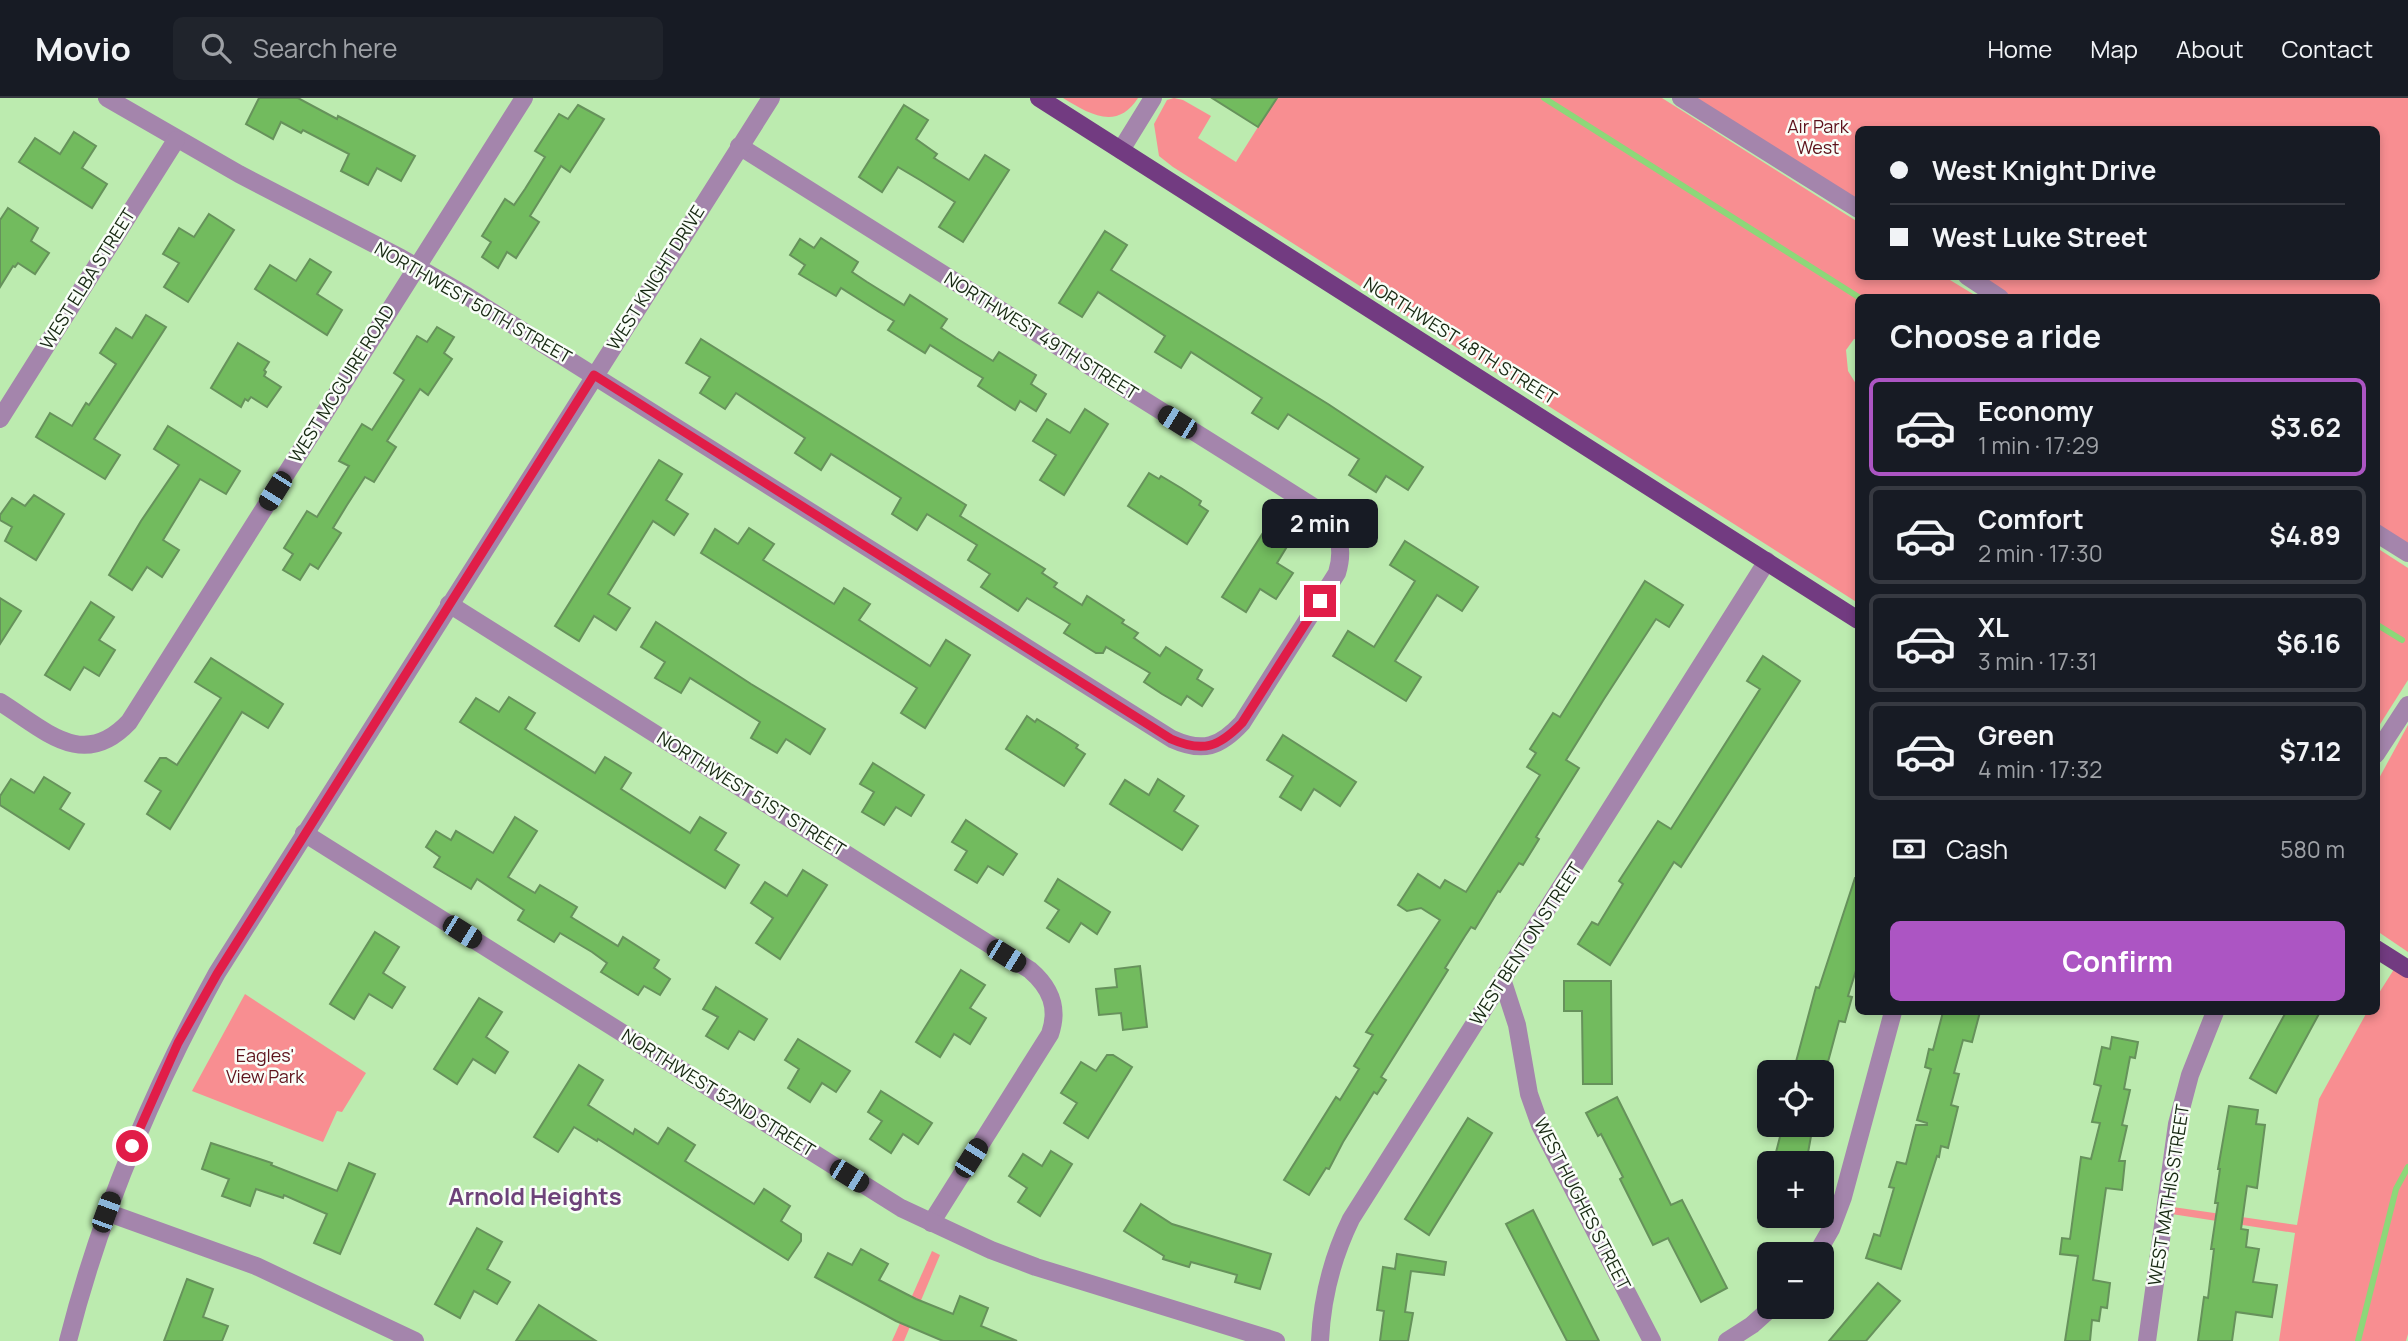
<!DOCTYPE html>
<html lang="en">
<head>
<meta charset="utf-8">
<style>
	:root { --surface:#171b24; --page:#20242c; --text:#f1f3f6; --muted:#9ea1a6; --line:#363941; --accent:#ac55c3 }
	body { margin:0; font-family:Manrope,sans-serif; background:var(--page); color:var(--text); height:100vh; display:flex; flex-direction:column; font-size:26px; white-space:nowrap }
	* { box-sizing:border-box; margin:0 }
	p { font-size:23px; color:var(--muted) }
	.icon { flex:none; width:38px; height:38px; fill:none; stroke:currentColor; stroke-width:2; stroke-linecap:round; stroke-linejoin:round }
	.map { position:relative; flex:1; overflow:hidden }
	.side { position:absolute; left:1855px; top:196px; width:525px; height:721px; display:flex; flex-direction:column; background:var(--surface); border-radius:10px; box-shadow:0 4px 10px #0003 }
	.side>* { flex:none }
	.top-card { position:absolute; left:1855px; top:28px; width:525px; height:154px; border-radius:10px; box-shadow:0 4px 10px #0003; display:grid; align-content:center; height:154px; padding:0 35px; background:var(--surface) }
	.buttons { position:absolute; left:1757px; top:962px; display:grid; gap:14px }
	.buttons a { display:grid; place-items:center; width:77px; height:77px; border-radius:10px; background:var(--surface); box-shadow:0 4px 10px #0003; font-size:35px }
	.end { position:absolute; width:32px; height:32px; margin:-16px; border:9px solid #e11d48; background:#fff; box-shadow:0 0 0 4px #fff }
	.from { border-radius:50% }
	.bubble { position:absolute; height:49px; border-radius:10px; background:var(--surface); box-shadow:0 4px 10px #0003; font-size:23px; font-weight:700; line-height:49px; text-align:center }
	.car { position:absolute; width:21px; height:42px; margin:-21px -10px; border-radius:9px; box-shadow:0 0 5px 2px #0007; background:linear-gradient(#222 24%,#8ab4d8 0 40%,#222 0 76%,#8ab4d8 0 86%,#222 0) }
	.top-card b { display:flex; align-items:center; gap:24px; height:66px; font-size:26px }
	.top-card b+b { border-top:2px solid var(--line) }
	.top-card i { width:18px; height:18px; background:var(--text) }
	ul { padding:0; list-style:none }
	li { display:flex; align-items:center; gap:21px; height:98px; margin:0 14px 10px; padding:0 21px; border:4px solid var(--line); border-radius:10px }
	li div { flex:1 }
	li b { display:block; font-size:26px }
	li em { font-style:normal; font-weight:700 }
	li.on { border-color:var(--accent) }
	li>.icon { width:63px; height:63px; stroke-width:1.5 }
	h2 { padding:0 35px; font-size:32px; line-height:84px }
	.pay { display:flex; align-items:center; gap:18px; height:77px; padding:0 35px; font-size:26px }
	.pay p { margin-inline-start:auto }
	.button { display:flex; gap:14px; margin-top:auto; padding:14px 35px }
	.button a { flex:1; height:80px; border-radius:10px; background:var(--accent); color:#fff; font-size:28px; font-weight:700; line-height:80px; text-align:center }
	header { display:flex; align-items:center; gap:42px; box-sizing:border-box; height:98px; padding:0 35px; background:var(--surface); border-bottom:2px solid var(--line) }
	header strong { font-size:33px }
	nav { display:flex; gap:38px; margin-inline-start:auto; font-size:24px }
	.search { width:490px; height:63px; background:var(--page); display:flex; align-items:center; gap:18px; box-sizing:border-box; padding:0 24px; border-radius:10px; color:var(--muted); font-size:26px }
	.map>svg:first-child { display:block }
	.green { fill:#f88e91 }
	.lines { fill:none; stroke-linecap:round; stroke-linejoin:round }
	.stream { stroke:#8dd779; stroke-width:6 }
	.building { fill:#72bb5e; stroke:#66925b; stroke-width:2 }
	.minor { stroke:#a485ac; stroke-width:18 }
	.major { stroke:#723b81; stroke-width:18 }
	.route { stroke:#e11d48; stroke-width:9 }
	.labels { text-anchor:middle; stroke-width:5; stroke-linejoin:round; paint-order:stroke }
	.park-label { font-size:18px; fill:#5e131c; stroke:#f9fef8 }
	.street-label { font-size:18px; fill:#162811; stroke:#f9fef8 }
	.district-label { font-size:24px; font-weight:bold; fill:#6d4279; stroke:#f9fef8 }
</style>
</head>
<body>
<header>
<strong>Movio</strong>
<div class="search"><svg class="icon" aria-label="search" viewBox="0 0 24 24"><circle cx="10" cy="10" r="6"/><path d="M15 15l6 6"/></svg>Search here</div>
<nav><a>Home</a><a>Map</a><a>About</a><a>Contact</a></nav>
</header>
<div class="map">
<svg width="2408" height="1243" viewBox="0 0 2408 1243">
	<rect width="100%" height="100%" fill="#bcebaf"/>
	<!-- green -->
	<g class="green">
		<path d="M1063,0H1138C1117,33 1089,16 1063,0Z"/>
		<path d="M1174,0L1183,2L1211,18L1198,40L1236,64L1275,2L1273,0H1662L1858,124V178L1945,179L1978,199L1858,200V241H1854L1846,252L1848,273L1858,289V505L1173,69L1159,58L1154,26L1167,2Z"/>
		<path d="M1681,0H2408V455L2377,435L2376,200L2000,199L1967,179L2376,178V32H1858V111Z"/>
		<path d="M2377,450L2408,470V582L2377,631Z"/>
		<path d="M2408,627V854L2377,833V684Z"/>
		<path d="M2398,865L2408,871V1236L2406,1243H2279L2295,1135L2165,1115L2166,1108L2297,1127L2319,1001L2367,914H2376L2377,898Z"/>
		<path d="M245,896L366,975L342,1014L337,1013L323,1044L192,993Z"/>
		<path d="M932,1153L940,1157L904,1243H892Z"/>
	</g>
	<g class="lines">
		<!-- stream -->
		<g class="stream">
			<path d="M1544,0L1860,200"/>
			<path d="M2376,526L2402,542"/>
			<path d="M2358,1243L2396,1091L2408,1069"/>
		</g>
	</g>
	<!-- building -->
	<g class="building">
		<path d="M259,0H298L337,21L338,18L415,58L401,83L377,70L368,87L341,73L349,56L303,32L301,35L281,24L273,41L246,26Z"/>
		<path d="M1212,0H1277L1258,29Z"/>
		<path d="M578,7L604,21L570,74L561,68L530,118L539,124L516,160L507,154L498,170L482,159L491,144L482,138L505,101L514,107L525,91L545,59L535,53L559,16L568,21Z"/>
		<path d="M904,7L928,22L916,41L937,56L934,60L969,82L985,57L1009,72L963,144L939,129L955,104L920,82L898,69L882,94L859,79Z"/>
		<path d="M74,34L96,48L82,70L107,86L92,110L19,64L35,40L60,56Z"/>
		<path d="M8,110L38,130L31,143L49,155L35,176L18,165L15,169L13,168L0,189V122Z"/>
		<path d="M209,116L234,132L188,204L164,189L179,165L163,156L179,130L194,139Z"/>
		<path d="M1105,133L1127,147L1111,172L1328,306L1423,369L1408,392L1386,378L1376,394L1349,377L1359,361L1288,316L1278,331L1252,315L1262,300L1191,254L1181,270L1155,254L1165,238L1098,194L1082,219L1059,205Z"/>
		<path d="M821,140L858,164L852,174L867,184L904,207L910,197L947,221L941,230L956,240L993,263L999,254L1036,277L1031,286L1046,296L1036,313L1020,303L1015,312L978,288L983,280L968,271L930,247L925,255L888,232L894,223L879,214L841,190L836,198L799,176L805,167L790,157L800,141L814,150Z"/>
		<path d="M310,161L331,174L317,196L342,212L327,237L255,191L270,167L296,183Z"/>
		<path d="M146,217L166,229L94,341L120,357L105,381L36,339L50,315L72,328L86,305L89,307L116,266L100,255L116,230L132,240Z"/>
		<path d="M437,229L454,239L444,255L452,261L428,297L420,291L387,343L396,349L374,384L365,379L347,407L333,430L341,435L318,471L310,466L300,482L283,472L293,456L284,450L307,413L317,419L349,368L339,363L362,326L372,332L390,304L404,282L394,275L417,238L427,244Z"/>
		<path d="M701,241L966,407L960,418L1045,471L1042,475L1057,485L1054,489L1082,507L1087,498L1124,522L1122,525L1138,535L1134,540L1160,558L1166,549L1202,572L1197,581L1213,591L1202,608L1187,598L1181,607L1162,596L1144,584L1150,575L1106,549L1103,555H1096L1064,535L1070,526L1027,500L1018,513L981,489L990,476L968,462L977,447L927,416L917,432L892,416L901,400L831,356L821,372L795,355L805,340L736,295L725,311L700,295L710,279L686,265Z"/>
		<path d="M238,245L269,264L264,272L266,274L264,278L281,289L267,309L251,299L248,303L245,301L241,309L211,290Z"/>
		<path d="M1085,311L1108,326L1064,397L1040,382L1056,357L1033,343L1047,321L1070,335Z"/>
		<path d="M168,328L240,373L226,396L200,381L163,442L179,452L162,479L147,469L132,492L109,477L141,423L179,367L154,351Z"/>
		<path d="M659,362L682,376L666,402L688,416L674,437L653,423L608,496L630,510L616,532L594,518L579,543L555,528Z"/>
		<path d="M1149,375L1159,381L1161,378L1181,390L1201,403L1199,407L1208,413L1187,446L1128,408Z"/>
		<path d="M34,397L64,416L36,462L5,443L12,429L0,422V417L12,400L25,408Z"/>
		<path d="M1268,427L1291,442L1277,465L1293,475L1276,501L1260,491L1246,514L1222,499Z"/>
		<path d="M749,430L774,446L763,462L834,506L844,490L870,506L859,522L930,568L946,542L970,557L925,630L901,615L917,590L701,455L715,431L738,446Z"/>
		<path d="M1405,443L1478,489L1462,513L1437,497L1395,563L1421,579L1406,603L1333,558L1348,533L1374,549L1415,483L1390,467Z"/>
		<path d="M1645,483L1683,507L1669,529L1656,521L1604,601L1566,662L1579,670L1536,739L1539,741L1523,767L1519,765L1500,794L1498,793L1475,831L1471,829L1465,838L1445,870L1448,872L1381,979L1386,982L1377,996L1374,994L1343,1044L1329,1071L1326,1070L1309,1097L1284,1082L1336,999L1340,1002L1359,971L1354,968L1373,937L1366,934L1440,822L1421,810L1407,813L1398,807L1418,776L1440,790L1445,782L1466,794L1540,677L1527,669L1536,655L1530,651L1553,615L1560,619Z"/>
		<path d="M0,500L21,513L0,546Z"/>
		<path d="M91,504L114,519L99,542L115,552L99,578L84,569L70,592L45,577Z"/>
		<path d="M656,524L751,586L825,631L810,656L786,641L777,655L751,640L760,624L690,580L681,595L655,580L665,564L641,549Z"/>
		<path d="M1763,558L1800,583L1681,769L1674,764L1610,867L1578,846L1592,824L1598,827L1623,786L1619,783L1658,723L1671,731L1760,591L1747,583Z"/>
		<path d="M211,560L283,606L268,630L242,614L170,731L147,716L161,693L145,683L160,660H166L177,667L221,600L195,584Z"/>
		<path d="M509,599L535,615L525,631L595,675L605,659L631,675L621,691L690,735L700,719L726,735L715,752L739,767L725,790L460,624L476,600L499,614Z"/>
		<path d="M1027,618L1035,624L1037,621L1058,634L1078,647L1076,650L1085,656L1064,688L1006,651Z"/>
		<path d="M1283,637L1356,684L1340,708L1314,691L1301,712L1280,699L1293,678L1267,662Z"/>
		<path d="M873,665L924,697L911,718L896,709L884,727L862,714L874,694L860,686Z"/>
		<path d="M44,679L70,695L60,711L84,726L69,751L0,707V698L11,681L34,695Z"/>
		<path d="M1158,681L1184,698L1174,713L1198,728L1182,752L1110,706L1125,682L1149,697Z"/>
		<path d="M515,719L537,733L508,779L535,795L540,787L577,809L571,819L618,848L623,839L659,862L654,870L670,881L660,897L644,888L638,897L601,874L607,865L592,854L560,835L554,844L518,822L524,812L477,781L471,791L434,769L440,759L426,749L436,733L451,742L456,733L493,755Z"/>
		<path d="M966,722L1017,756L1003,777L988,768L977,785L955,772L967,753L952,744Z"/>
		<path d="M803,772L827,787L780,861L756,845L773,820L751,805L765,784L787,798Z"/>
		<path d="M1855,780H1858V866L1848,898L1852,899L1845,924L1839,923L1825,975H1793L1816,889L1819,890Z"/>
		<path d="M1058,781L1110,814L1097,836L1081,825L1069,844L1047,830L1059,812L1045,803Z"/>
		<path d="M375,834L399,849L383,875L405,889L392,910L369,896L354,921L330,906Z"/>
		<path d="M1140,868L1147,929L1123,932L1121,915L1099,917L1096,891L1117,889L1115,871Z"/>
		<path d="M961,872L985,887L970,910L986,920L970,946L954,936L940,959L916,944Z"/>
		<path d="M1564,883H1611L1612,986H1583L1582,913H1564Z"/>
		<path d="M716,889L767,921L754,942L739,933L728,951L706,938L718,919L703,911Z"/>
		<path d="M479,900L502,914L486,939L508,954L495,975L473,961L457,986L434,971Z"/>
		<path d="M1943,914H1980L1972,944L1963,942L1954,975L1959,976L1951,1007L1958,1009L1948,1050L1941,1048L1939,1059L1937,1058L1901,1171L1866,1160L1874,1136L1880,1138L1894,1090L1889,1089L1897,1064L1906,1066L1916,1027H1927V1025L1917,1022L1931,971L1925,969L1929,951L1933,952Z"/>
		<path d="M2286,914H2320L2276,995L2250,980Z"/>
		<path d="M2112,939L2138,944L2135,960L2130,959L2124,991L2130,992L2122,1027L2127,1028L2119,1063H2125L2122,1092L2106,1090L2093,1182L2110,1185L2107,1210L2101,1209L2099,1223L2092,1222L2090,1243H2065L2078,1158L2060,1156L2062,1140L2070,1141L2081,1059L2091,1061L2100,1025L2092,1024L2101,988L2094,986L2102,949L2110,951Z"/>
		<path d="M798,941L850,973L836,994L822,985L810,1004L788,990L799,971L785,962Z"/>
		<path d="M1107,957H1113L1132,969L1088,1040L1064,1025L1077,1005L1061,995L1081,964L1096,973Z"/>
		<path d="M579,967L603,982L588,1007L633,1036L635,1031L658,1046L668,1030L695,1047L685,1063L754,1106L764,1091L790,1108L781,1123L801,1136V1143L788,1162L598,1041L597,1043L574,1029L558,1054L534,1039Z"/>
		<path d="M881,993L932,1025L918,1046L903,1036L891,1055L870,1041L882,1023L868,1014Z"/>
		<path d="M1617,999L1671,1107L1682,1102L1727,1190L1701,1204L1668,1140L1653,1147L1620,1081L1623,1079L1601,1036L1598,1038L1586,1015Z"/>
		<path d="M2229,1008L2258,1012L2256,1026L2265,1027L2257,1090L2247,1088L2241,1131L2248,1132L2246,1149L2259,1151L2253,1184L2277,1187L2272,1219L2236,1214L2232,1243H2198L2204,1199L2208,1200L2214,1151H2211L2218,1105H2215L2220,1071H2218Z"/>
		<path d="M1468,1020L1492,1035L1429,1137L1405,1121Z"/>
		<path d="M1783,1027H1813L1806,1066H1773Z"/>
		<path d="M211,1045L272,1065L271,1067L337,1093L349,1065L375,1076L340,1156L314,1145L327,1116L284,1097L283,1100L256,1091L250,1108L222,1098L229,1081L202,1071Z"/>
		<path d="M1051,1053L1072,1066L1040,1118L1018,1104L1027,1090L1009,1078L1023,1056L1042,1068Z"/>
		<path d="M1141,1106L1172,1126L1271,1156L1260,1191L1235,1184L1237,1177L1191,1164L1189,1169L1163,1161L1164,1158L1124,1133Z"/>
		<path d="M1533,1112L1553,1152L1599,1243H1567L1506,1126Z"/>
		<path d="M477,1130L502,1144L487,1171L510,1184L497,1206L474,1193L460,1220L435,1206Z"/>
		<path d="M861,1151L888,1166L879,1182L916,1201L953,1216L960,1198L988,1210L981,1228L1017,1243H943L896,1223L815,1179L828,1155L852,1167Z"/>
		<path d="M1397,1156L1446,1164L1444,1177L1411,1173L1405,1214L1413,1215L1408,1243H1380L1384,1213L1377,1212L1383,1169L1395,1171Z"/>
		<path d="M187,1181L213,1191L203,1219L228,1228L222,1243H164Z"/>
		<path d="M1878,1185L1900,1203L1866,1243H1829Z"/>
		<path d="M539,1207L596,1243H516Z"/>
	</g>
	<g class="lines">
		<!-- minor -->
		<g class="minor">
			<path d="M107,0L239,76L401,160L467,198L1172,641C1203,655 1220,649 1242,625L1337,475C1345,449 1338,427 1317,411L739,48"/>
			<path d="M1681,0L1858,111"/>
			<path d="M1121,52L1153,0"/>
			<path d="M1967,178L2000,200"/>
			<path d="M0,321L176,42"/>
			<path d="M2376,435L2408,455"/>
			<path d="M449,506L1030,872C1051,890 1059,910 1050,936L931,1125"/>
			<path d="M0,604C45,632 83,673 129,624L524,0"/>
			<path d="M2376,656L2408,607"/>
			<path d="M304,735L901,1110L991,1152L1036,1169L1276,1243"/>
			<path d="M1503,884L1517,927L1529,996L1540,1027L1652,1243"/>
			<path d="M106,1114L256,1168L415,1243"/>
			<path d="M1816,1157L1831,1131L1843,1099L1893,914"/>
			<path d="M68,1243C101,1113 152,993 217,875L771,0"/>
			<path d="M1320,1243C1322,1199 1332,1160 1351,1121L1767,463"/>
			<path d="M1727,1243L1752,1227L1772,1209"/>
			<path d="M2147,1243L2177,1026L2190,977L2215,914"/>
		</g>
		<!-- major -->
		<g class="major">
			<path d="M1039,0L1858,522"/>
			<path d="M2376,851L2408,871"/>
		</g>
	</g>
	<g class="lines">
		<!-- route -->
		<path class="route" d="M132,1048L178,945L217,876L594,277L1171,641C1203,655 1219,649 1242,625L1320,503"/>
	</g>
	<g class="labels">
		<!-- park labels -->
		<g class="park-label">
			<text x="1818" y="35">Air Park<tspan x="1818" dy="21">West</tspan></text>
			<text x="265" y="964">Eagles'<tspan x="265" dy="21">View Park</tspan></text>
		</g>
		<!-- street labels -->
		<g class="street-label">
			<text transform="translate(656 180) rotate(-58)" y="6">WEST KNIGHT DRIVE</text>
			<text transform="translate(88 181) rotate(-58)" y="6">WEST ELBA STREET</text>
			<text transform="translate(473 205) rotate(30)" y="6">NORTHWEST 50TH STREET</text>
			<text transform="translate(1041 238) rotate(32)" y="6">NORTHWEST 49TH STREET</text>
			<text transform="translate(1460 243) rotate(32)" y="6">NORTHWEST 48TH STREET</text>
			<text transform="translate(342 286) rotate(-58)" y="6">WEST MCGUIRE ROAD</text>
			<text transform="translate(751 696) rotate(32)" y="6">NORTHWEST 51ST STREET</text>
			<text transform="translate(1526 846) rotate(-57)" y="6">WEST BENTON STREET</text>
			<text transform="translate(718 995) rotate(32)" y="6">NORTHWEST 52ND STREET</text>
			<text transform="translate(2169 1097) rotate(-81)" y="6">WEST MATHIS STREET</text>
			<text transform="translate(1582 1106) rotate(63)" y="6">WEST HUGHES STREET</text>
		</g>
		<!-- district labels -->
		<g class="district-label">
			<text x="535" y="1107">Arnold Heights</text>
		</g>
	</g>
</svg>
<div class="buttons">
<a><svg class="icon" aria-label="locate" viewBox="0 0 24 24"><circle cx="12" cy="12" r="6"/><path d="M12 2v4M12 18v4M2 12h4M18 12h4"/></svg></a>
<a>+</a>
<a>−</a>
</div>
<i class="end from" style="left:132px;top:1048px"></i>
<i class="end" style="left:1320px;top:503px"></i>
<div class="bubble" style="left:1262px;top:401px;width:116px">2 min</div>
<i class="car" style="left:1177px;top:324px;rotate:302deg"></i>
<i class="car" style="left:275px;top:393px;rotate:212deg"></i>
<i class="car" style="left:462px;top:834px;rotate:122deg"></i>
<i class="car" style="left:1006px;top:858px;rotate:122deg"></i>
<i class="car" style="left:971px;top:1060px;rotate:32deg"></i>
<i class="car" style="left:849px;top:1078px;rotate:122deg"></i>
<i class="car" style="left:106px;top:1114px;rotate:20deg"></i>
<div class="top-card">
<b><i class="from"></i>West Knight Drive</b>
<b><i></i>West Luke Street</b>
</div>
<section class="side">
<h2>Choose a ride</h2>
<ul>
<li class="on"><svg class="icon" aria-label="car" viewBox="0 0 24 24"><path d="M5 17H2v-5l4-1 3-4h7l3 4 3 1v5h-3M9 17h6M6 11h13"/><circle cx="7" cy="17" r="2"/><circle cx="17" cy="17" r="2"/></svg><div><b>Economy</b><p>1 min · 17:29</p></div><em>$3.62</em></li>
<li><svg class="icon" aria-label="car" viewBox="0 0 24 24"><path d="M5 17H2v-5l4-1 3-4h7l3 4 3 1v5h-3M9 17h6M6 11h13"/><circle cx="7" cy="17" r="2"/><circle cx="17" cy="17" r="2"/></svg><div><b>Comfort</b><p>2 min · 17:30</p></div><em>$4.89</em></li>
<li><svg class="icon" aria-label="car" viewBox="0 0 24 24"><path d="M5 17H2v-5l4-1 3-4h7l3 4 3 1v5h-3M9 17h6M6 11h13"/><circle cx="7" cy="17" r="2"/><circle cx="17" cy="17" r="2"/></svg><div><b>XL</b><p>3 min · 17:31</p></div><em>$6.16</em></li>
<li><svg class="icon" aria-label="car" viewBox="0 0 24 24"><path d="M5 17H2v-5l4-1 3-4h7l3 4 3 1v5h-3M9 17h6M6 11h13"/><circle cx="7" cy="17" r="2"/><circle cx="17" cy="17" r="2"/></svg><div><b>Green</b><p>4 min · 17:32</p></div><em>$7.12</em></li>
</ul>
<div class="pay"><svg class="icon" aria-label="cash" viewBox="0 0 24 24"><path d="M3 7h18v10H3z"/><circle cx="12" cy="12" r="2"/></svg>Cash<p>580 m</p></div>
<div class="button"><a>Confirm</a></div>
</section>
</div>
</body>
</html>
